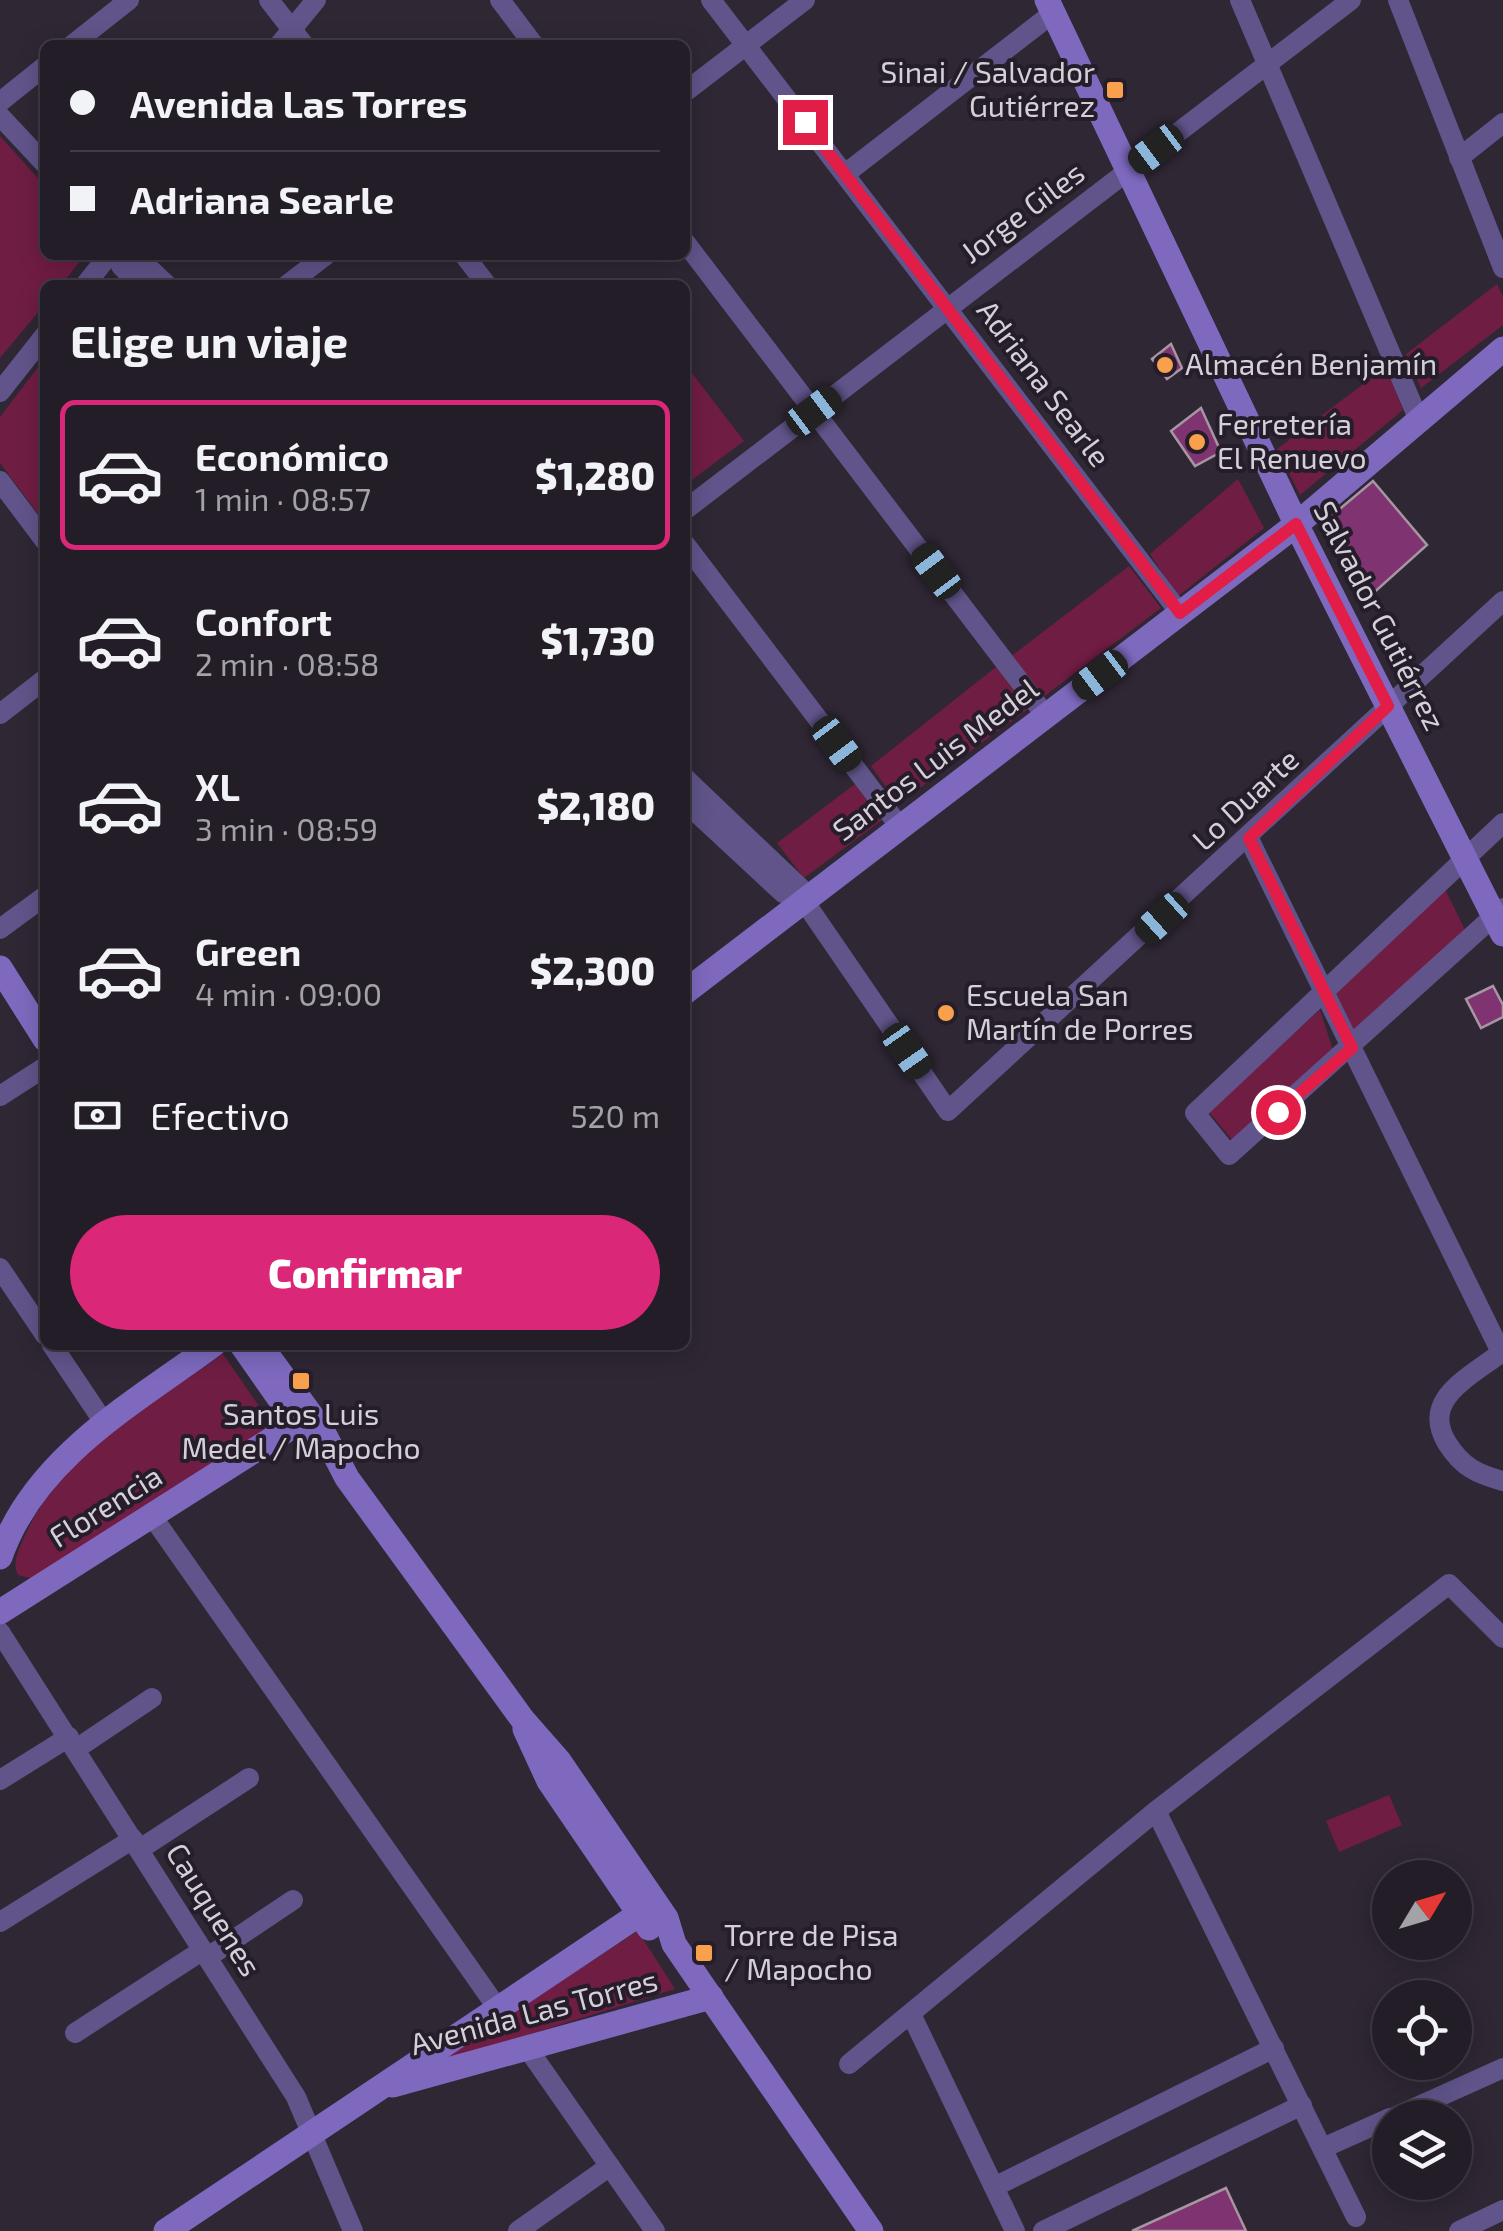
<!DOCTYPE html>
<html lang="es">
<head>
<meta charset="utf-8">
<style>
	:root { --surface:#231d27; --page:#2f2a33; --text:#f1f3f6; --muted:#a3a2a7; --line:#403b44; --accent:#db2777 }
	body { margin:0; font-family:"Exo 2",sans-serif; background:var(--page); color:var(--text); height:100vh; display:flex; flex-direction:column; font-size:38px; white-space:nowrap }
	* { box-sizing:border-box; margin:0 }
	p { font-size:32px; color:var(--muted) }
	.icon { flex:none; width:55px; height:55px; fill:none; stroke:currentColor; stroke-width:2; stroke-linecap:round; stroke-linejoin:round }
	.map { position:relative; flex:1; overflow:hidden }
	.side { position:absolute; left:40px; top:280px; width:650px; height:1070px; display:flex; flex-direction:column; background:var(--surface); border-radius:15px; box-shadow:0 5px 25px #0003,0 0 0 2px var(--line) }
	.side>* { flex:none }
	.banner { position:absolute; left:40px; top:40px; width:650px; height:220px; border-radius:15px; box-shadow:0 5px 25px #0003,0 0 0 2px var(--line); display:grid; align-content:center; height:220px; padding:0 30px; background:var(--surface) }
	.needle { width:65px; rotate:52deg }
	.tools { position:absolute; left:1372px; top:1860px; display:grid; gap:20px }
	.tools a { display:grid; place-items:center; width:100px; height:100px; border-radius:50%; background:var(--surface); box-shadow:0 5px 25px #0003,0 0 0 2px var(--line); font-size:50px }
	.end { position:absolute; width:45px; height:45px; margin:-22px; border:12px solid #e11d48; background:#fff; box-shadow:0 0 0 5px #fff }
	.from { border-radius:50% }
	.car { position:absolute; width:30px; height:60px; margin:-30px -15px; border-radius:12px; box-shadow:0 0 8px 2px #0007; background:linear-gradient(#222 24%,#8ab4d8 0 40%,#222 0 76%,#8ab4d8 0 86%,#222 0) }
	.banner b { display:flex; align-items:center; gap:35px; height:95px; font-size:38px }
	.banner b+b { border-top:2px solid var(--line) }
	.banner i { width:25px; height:25px; background:var(--text) }
	ul { padding:0; list-style:none }
	li { display:flex; align-items:center; gap:30px; height:150px; margin:0 20px 15px; padding:0 10px; border:5px solid transparent; border-radius:15px }
	li div { flex:1 }
	li b { display:block; font-size:38px }
	li em { font-style:normal; font-weight:800 }
	li.on { border-color:var(--accent) }
	li>.icon { width:90px; height:90px; stroke-width:1.5 }
	h2 { padding:0 30px; font-size:45px; line-height:120px }
	.pay { display:flex; align-items:center; gap:25px; height:110px; padding:0 30px; font-size:38px }
	.pay p { margin-inline-start:auto }
	.button { display:flex; gap:20px; margin-top:auto; padding:20px 30px }
	.button a { flex:1; height:115px; border-radius:60px; background:var(--accent); color:#fff; font-size:40px; font-weight:800; line-height:115px; text-align:center }
	.map>svg:first-child { display:block }
	.green { fill:#701d43 }
	.building { fill:#7f3370; stroke:#a696a2; stroke-width:2.5 }
	.lines { fill:none; stroke-linecap:round; stroke-linejoin:round }
	.street { stroke:#60548a; stroke-width:20 }
	.secondary { stroke:#7e69bf; stroke-width:25 }
	.route { stroke:#e11d48; stroke-width:12 }
	.poi-dot { fill:#f9a04c; stroke:#251d29; stroke-width:4 }
	.labels { text-anchor:middle; stroke-width:8; stroke-linejoin:round; paint-order:stroke }
	.poi-label { font-size:30px; fill:#d5d0d8; stroke:#251d29; text-anchor:start }
	.street-label { font-size:30px; fill:#d5d0d8; stroke:#251d29 }
</style>
</head>
<body>
<div class="map">
<svg width="1503" height="2231" viewBox="0 0 1503 2231">
	<rect width="100%" height="100%" fill="#2f2734"/>
	<!-- green -->
	<g class="green">
		<path d="M0,136L45,186V255H85L61,285H45V304L0,358Z"/>
		<path d="M1497,284L1503,297V325L1421,388L1406,354Z"/>
		<path d="M45,358V523L0,463V417Z"/>
		<path d="M685,364L744,441L685,485Z"/>
		<path d="M1386,367L1403,410L1300,495L1277,449Z"/>
		<path d="M1238,479L1264,528L1177,597L1150,554Z"/>
		<path d="M1129,566L1161,608L1042,698L1010,657Z"/>
		<path d="M996,667L1028,709L898,804L871,766Z"/>
		<path d="M855,784L882,820L804,878L777,843Z"/>
		<path d="M1444,887L1468,936L1356,1040L1331,994Z"/>
		<path d="M1320,1010L1334,1053L1233,1141L1208,1111Z"/>
		<path d="M223,1354L272,1425L34,1579L18,1575C12,1563 18,1552 23,1540C60,1454 150,1406 223,1354Z"/>
		<path d="M1389,1795L1402,1825L1339,1852L1326,1821Z"/>
		<path d="M638,1931L675,1989L431,2065Z"/>
	</g>
	<!-- building -->
	<g class="building">
		<path d="M1171,344L1182,368L1167,379L1152,359Z"/>
		<path d="M1201,408L1221,452L1195,466L1171,431Z"/>
		<path d="M1373,481L1427,545L1369,597L1329,518Z"/>
		<path d="M1493,986L1503,1005V1017L1481,1028L1466,999Z"/>
		<path d="M1226,2188L1246,2231H1132Z"/>
	</g>
	<g class="lines">
		<!-- street -->
		<g class="street">
			<path d="M269,0L304,45"/>
			<path d="M500,0L534,45"/>
			<path d="M711,0L1180,613"/>
			<path d="M1240,0L1418,418"/>
			<path d="M1398,0L1503,268"/>
			<path d="M72,45L129,0"/>
			<path d="M279,45L316,0"/>
			<path d="M685,92L805,0"/>
			<path d="M0,102L45,66"/>
			<path d="M0,116L45,164"/>
			<path d="M1459,158L1503,123"/>
			<path d="M845,174L1053,13"/>
			<path d="M685,242L1046,716"/>
			<path d="M120,255L121,266L140,285"/>
			<path d="M135,255L167,285"/>
			<path d="M464,255L487,285"/>
			<path d="M85,285L109,255"/>
			<path d="M287,285L326,255"/>
			<path d="M0,392L45,335"/>
			<path d="M0,481L45,541"/>
			<path d="M685,510L1351,0"/>
			<path d="M685,544L900,827"/>
			<path d="M0,714L45,679"/>
			<path d="M685,778L810,897"/>
			<path d="M685,802L783,893L804,901L948,1111L1503,601"/>
			<path d="M1503,823L1195,1113L1229,1155L1503,908"/>
			<path d="M1249,839L1501,1352"/>
			<path d="M0,929L45,896"/>
			<path d="M0,1096L45,1067"/>
			<path d="M0,1268L45,1335"/>
			<path d="M52,1345L105,1424"/>
			<path d="M1503,1351C1471,1377 1420,1398 1447,1443C1462,1467 1477,1474 1503,1481"/>
			<path d="M152,1516L496,2006"/>
			<path d="M0,1632L296,2097L353,2231"/>
			<path d="M76,1749L152,1698"/>
			<path d="M0,1780L69,1737"/>
			<path d="M1156,1811L1356,2217"/>
			<path d="M140,1849L249,1778"/>
			<path d="M0,1922L133,1839"/>
			<path d="M208,1957L293,1900"/>
			<path d="M911,2014L1015,2231"/>
			<path d="M75,2033L203,1950"/>
			<path d="M528,2049L655,2231"/>
			<path d="M849,2064L1156,1811L1449,1584L1503,1638"/>
			<path d="M1392,2118L1503,2068"/>
			<path d="M1323,2148L1390,2118"/>
			<path d="M996,2186L1274,2048"/>
			<path d="M518,2231L610,2166"/>
			<path d="M1043,2231L1302,2105"/>
			<path d="M1459,2231L1503,2210"/>
		</g>
		<!-- secondary -->
		<g class="secondary">
			<path d="M1047,0L1302,536L1503,934"/>
			<path d="M0,968L45,1039"/>
			<path d="M685,992L1297,524L1503,349"/>
			<path d="M242,1345L305,1435"/>
			<path d="M260,1345L322,1430L347,1478L523,1720L559,1761L666,1918L674,1944L871,2231"/>
			<path d="M0,1557C34,1458 134,1403 213,1345"/>
			<path d="M0,1612L296,1424"/>
			<path d="M525,1729L549,1781L649,1928"/>
			<path d="M393,2085L711,1997"/>
			<path d="M166,2231L638,1915"/>
		</g>
	</g>
	<g class="lines">
		<!-- route -->
		<path class="route" d="M805,122L1180,613L1296,524L1388,706L1249,838L1352,1048L1278,1112"/>
	</g>
	<!-- markers -->
	<g class="poi-dot">
		<rect x="1105" y="80" width="20" height="20" rx="5"/>
		<circle cx="1165" cy="365" r="10"/>
		<circle cx="1197" cy="442" r="10"/>
		<circle cx="946" cy="1013" r="10"/>
		<rect x="291" y="1371" width="20" height="20" rx="5"/>
		<rect x="694" y="1943" width="20" height="20" rx="5"/>
	</g>
	<g class="labels">
		<!-- poi labels -->
		<g class="poi-label">
			<text x="1095" y="83" text-anchor="end">Sinai / Salvador<tspan x="1095" dy="34">Gutiérrez</tspan></text>
			<text x="1185" y="375">Almacén Benjamín</text>
			<text x="1217" y="435">Ferretería<tspan x="1217" dy="34">El Renuevo</tspan></text>
			<text x="966" y="1006">Escuela San<tspan x="966" dy="34">Martín de Porres</tspan></text>
			<text x="301" y="1425" text-anchor="middle">Santos Luis<tspan x="301" dy="34">Medel / Mapocho</tspan></text>
			<text x="724" y="1946">Torre de Pisa<tspan x="724" dy="34">/ Mapocho</tspan></text>
		</g>
		<!-- street labels -->
		<g class="street-label">
			<text transform="translate(1023 213) rotate(-37)" y="10">Jorge Giles</text>
			<text transform="translate(1043 384) rotate(53)" y="10">Adriana Searle</text>
			<text transform="translate(1379 616) rotate(63)" y="10">Salvador Gutiérrez</text>
			<text transform="translate(936 760) rotate(-37)" y="10">Santos Luis Medel</text>
			<text transform="translate(1246 800) rotate(-43)" y="10">Lo Duarte</text>
			<text transform="translate(106 1507) rotate(-32)" y="10">Florencia</text>
			<text transform="translate(213 1910) rotate(58)" y="10">Cauquenes</text>
			<text transform="translate(534 2013) rotate(-15)" y="10">Avenida Las Torres</text>
		</g>
	</g>
</svg>
<div class="tools">
<a><svg class="needle" viewBox="-14 -14 28 28"><path d="M0-13l5 13h-10z" fill="#e53935"/><path d="M0 13l5-13h-10z" fill="#a3a2a7"/></svg></a>
<a><svg class="icon" aria-label="locate" viewBox="0 0 24 24"><circle cx="12" cy="12" r="6"/><path d="M12 2v4M12 18v4M2 12h4M18 12h4"/></svg></a>
<a><svg class="icon" aria-label="layers" viewBox="0 0 24 24"><path d="M12 4l9 5-9 5-9-5zM3 14l9 5 9-5"/></svg></a>
</div>
<i class="end from" style="left:1278px;top:1112px"></i>
<i class="end" style="left:805px;top:122px"></i>
<i class="car" style="left:1156px;top:149px;rotate:233deg"></i>
<i class="car" style="left:814px;top:411px;rotate:53deg"></i>
<i class="car" style="left:936px;top:571px;rotate:323deg"></i>
<i class="car" style="left:1100px;top:675px;rotate:233deg"></i>
<i class="car" style="left:837px;top:744px;rotate:143deg"></i>
<i class="car" style="left:1162px;top:918px;rotate:228deg"></i>
<i class="car" style="left:907px;top:1051px;rotate:145deg"></i>
<div class="banner">
<b><i class="from"></i>Avenida Las Torres</b>
<b><i></i>Adriana Searle</b>
</div>
<section class="side">
<h2>Elige un viaje</h2>
<ul>
<li class="on"><svg class="icon" aria-label="car" viewBox="0 0 24 24"><path d="M5 17H2v-5l4-1 3-4h7l3 4 3 1v5h-3M9 17h6M6 11h13"/><circle cx="7" cy="17" r="2"/><circle cx="17" cy="17" r="2"/></svg><div><b>Económico</b><p>1 min · 08:57</p></div><em>$1,280</em></li>
<li><svg class="icon" aria-label="car" viewBox="0 0 24 24"><path d="M5 17H2v-5l4-1 3-4h7l3 4 3 1v5h-3M9 17h6M6 11h13"/><circle cx="7" cy="17" r="2"/><circle cx="17" cy="17" r="2"/></svg><div><b>Confort</b><p>2 min · 08:58</p></div><em>$1,730</em></li>
<li><svg class="icon" aria-label="car" viewBox="0 0 24 24"><path d="M5 17H2v-5l4-1 3-4h7l3 4 3 1v5h-3M9 17h6M6 11h13"/><circle cx="7" cy="17" r="2"/><circle cx="17" cy="17" r="2"/></svg><div><b>XL</b><p>3 min · 08:59</p></div><em>$2,180</em></li>
<li><svg class="icon" aria-label="car" viewBox="0 0 24 24"><path d="M5 17H2v-5l4-1 3-4h7l3 4 3 1v5h-3M9 17h6M6 11h13"/><circle cx="7" cy="17" r="2"/><circle cx="17" cy="17" r="2"/></svg><div><b>Green</b><p>4 min · 09:00</p></div><em>$2,300</em></li>
</ul>
<div class="pay"><svg class="icon" aria-label="cash" viewBox="0 0 24 24"><path d="M3 7h18v10H3z"/><circle cx="12" cy="12" r="2"/></svg>Efectivo<p>520 m</p></div>
<div class="button"><a>Confirmar</a></div>
</section>
</div>
</body>
</html>
